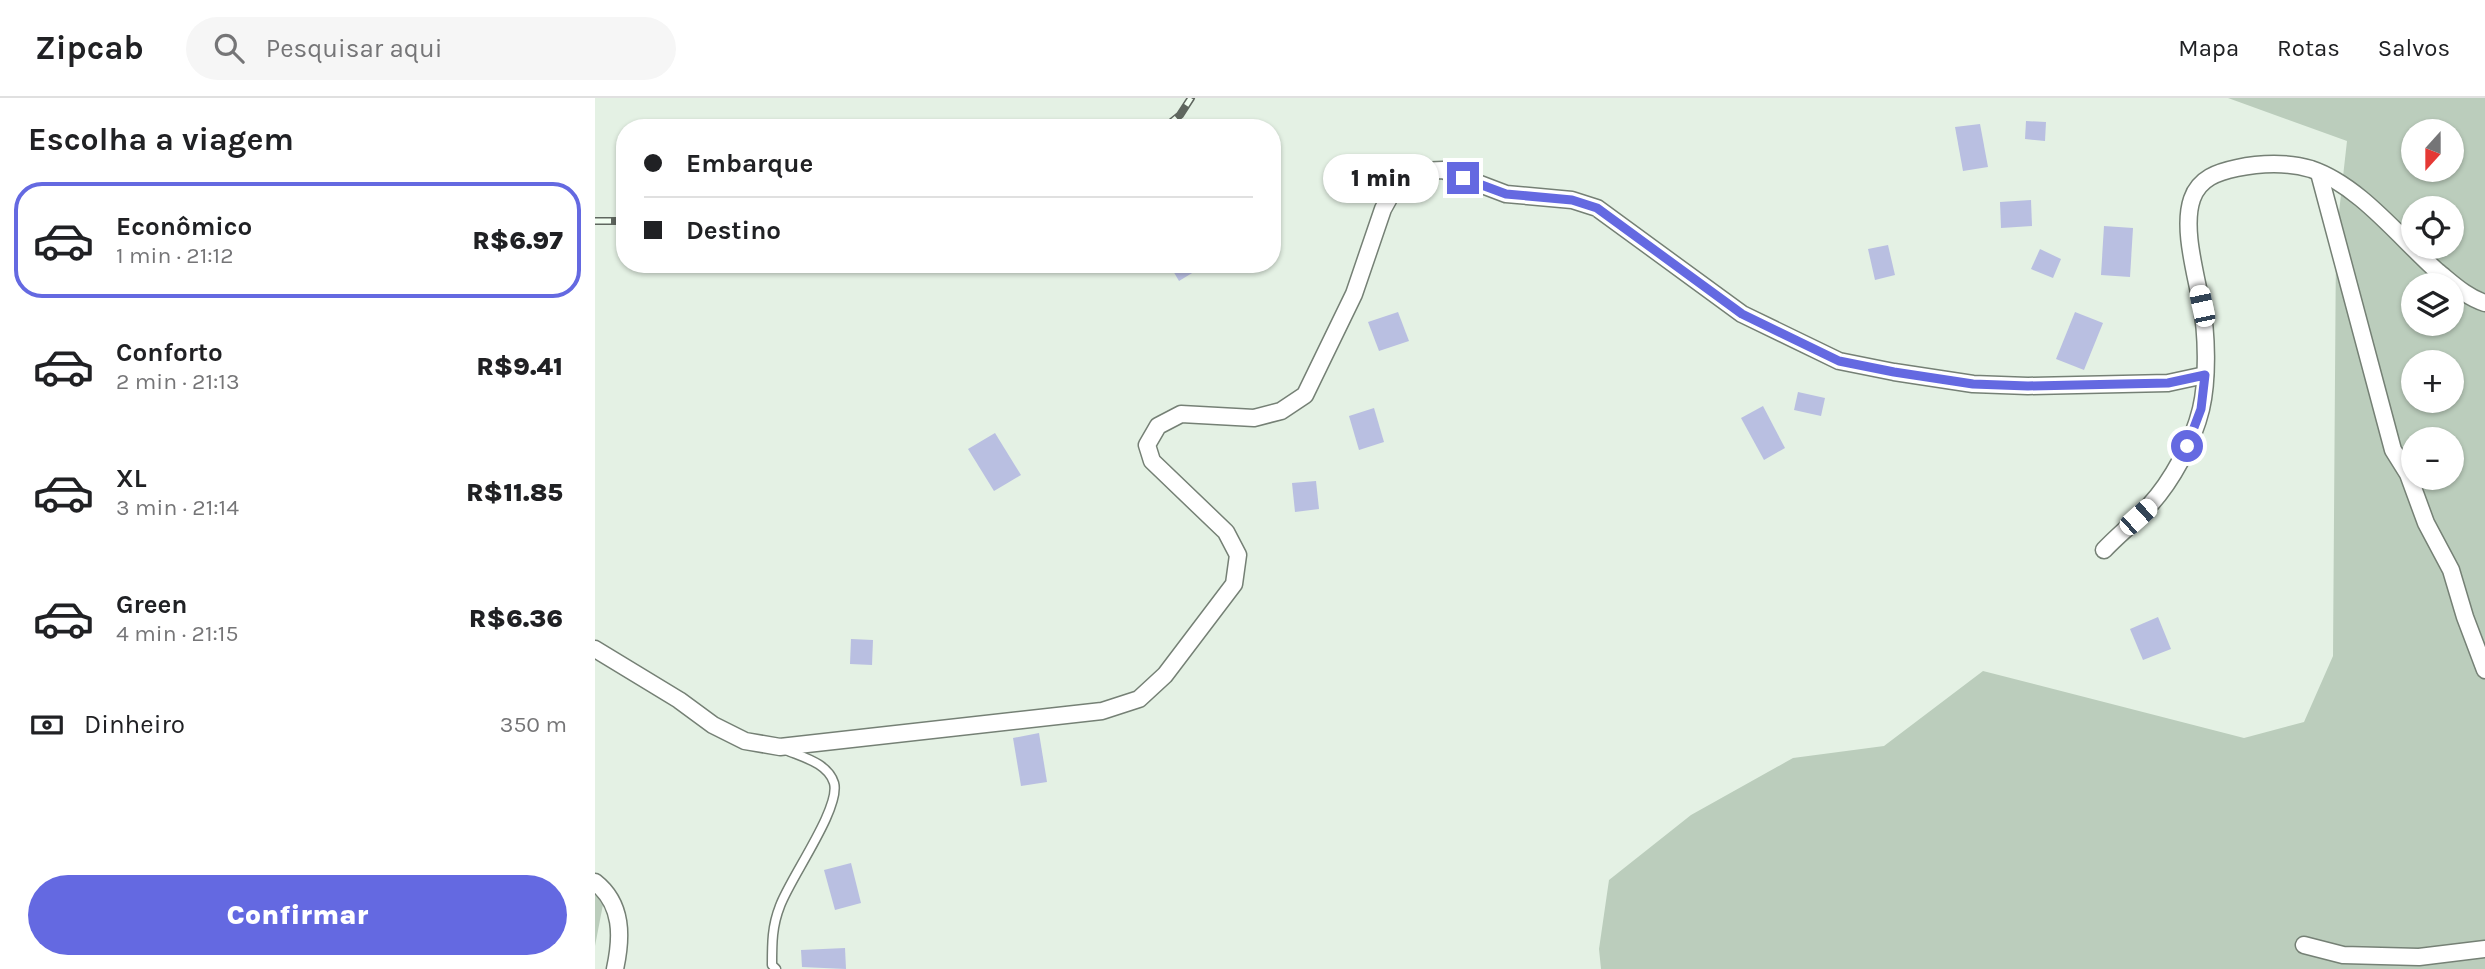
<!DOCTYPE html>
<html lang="pt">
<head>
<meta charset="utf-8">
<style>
	:root { --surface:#fff; --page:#f6f6f6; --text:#202124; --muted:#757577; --line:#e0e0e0; --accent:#6469e1 }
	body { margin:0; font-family:Karla,sans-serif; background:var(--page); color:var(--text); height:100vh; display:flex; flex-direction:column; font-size:26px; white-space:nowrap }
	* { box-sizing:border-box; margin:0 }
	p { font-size:23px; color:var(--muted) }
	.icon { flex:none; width:38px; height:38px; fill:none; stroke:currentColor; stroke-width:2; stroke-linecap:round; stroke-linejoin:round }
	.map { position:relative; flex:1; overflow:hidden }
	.drawer { display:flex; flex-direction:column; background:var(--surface); width:595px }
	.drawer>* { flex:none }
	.banner { position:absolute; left:21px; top:21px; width:665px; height:154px; border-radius:28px; box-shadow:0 2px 5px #0004; display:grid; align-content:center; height:154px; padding:0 28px; background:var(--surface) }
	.needle { width:46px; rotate:201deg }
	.tools { position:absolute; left:1806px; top:21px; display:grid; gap:14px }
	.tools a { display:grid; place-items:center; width:63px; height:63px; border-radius:50%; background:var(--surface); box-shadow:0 2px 5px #0004; font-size:35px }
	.end { position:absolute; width:32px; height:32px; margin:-16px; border:9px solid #6469e1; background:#fff; box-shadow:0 0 0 4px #fff }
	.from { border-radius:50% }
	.bubble { position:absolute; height:49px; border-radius:24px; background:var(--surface); box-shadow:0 2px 5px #0004; font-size:23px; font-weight:800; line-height:49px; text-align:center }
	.car { position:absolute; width:21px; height:42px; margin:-21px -10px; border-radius:9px; box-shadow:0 0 5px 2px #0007; background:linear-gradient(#fff 24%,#345 0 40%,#fff 0 76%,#345 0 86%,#fff 0) }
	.banner b { display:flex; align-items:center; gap:24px; height:66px; font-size:26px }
	.banner b+b { border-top:2px solid var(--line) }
	.banner i { width:18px; height:18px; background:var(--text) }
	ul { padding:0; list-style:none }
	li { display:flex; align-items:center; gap:21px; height:116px; margin:0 14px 10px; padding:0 14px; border:4px solid transparent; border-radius:28px }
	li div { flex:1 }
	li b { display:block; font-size:26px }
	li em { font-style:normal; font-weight:800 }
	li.on { border-color:var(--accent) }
	li>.icon { width:63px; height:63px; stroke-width:1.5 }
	h2 { padding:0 28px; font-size:32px; line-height:84px }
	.pay { display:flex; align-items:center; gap:18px; height:77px; padding:0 28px; font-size:26px }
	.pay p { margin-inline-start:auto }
	.cta { display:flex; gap:14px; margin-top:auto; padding:14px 28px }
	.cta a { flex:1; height:80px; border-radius:42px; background:var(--accent); color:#fff; font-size:28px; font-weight:800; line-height:80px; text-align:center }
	header { display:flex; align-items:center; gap:42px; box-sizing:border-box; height:98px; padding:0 35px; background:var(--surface); border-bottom:2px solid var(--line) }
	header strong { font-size:33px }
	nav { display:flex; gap:38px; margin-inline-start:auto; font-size:24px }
	.search { width:490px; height:63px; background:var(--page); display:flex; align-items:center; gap:18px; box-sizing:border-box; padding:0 24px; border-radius:38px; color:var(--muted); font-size:26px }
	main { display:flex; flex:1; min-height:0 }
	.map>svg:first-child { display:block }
	.green { fill:#bbcdbc; fill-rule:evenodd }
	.building { fill:#b9bfe1 }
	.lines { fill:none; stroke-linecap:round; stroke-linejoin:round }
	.lane-casing { stroke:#758075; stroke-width:11 }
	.street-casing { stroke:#758075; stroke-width:19 }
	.lane { stroke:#fff; stroke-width:8 }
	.street { stroke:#fff; stroke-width:16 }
	.rail-casing { stroke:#5f665f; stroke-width:8 }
	.rail { stroke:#f1fef1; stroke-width:5; stroke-dasharray:16; stroke-linecap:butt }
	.route { stroke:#6469e1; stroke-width:9 }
</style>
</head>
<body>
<header>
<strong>Zipcab</strong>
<div class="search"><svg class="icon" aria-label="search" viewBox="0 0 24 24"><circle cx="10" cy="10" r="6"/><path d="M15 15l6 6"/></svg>Pesquisar aqui</div>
<nav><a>Mapa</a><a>Rotas</a><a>Salvos</a></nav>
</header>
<main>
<section class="drawer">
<h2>Escolha a viagem</h2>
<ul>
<li class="on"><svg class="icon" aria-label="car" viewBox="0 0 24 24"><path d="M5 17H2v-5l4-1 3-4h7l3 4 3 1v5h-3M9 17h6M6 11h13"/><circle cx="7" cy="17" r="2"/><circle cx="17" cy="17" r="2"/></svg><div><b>Econômico</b><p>1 min · 21:12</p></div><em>R$6.97</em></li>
<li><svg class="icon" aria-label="car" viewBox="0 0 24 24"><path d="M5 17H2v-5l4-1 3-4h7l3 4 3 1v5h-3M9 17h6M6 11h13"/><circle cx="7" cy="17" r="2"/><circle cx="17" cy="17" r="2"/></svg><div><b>Conforto</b><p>2 min · 21:13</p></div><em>R$9.41</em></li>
<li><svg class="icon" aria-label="car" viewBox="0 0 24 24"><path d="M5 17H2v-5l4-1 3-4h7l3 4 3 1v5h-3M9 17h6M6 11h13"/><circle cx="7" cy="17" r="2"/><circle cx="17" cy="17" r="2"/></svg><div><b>XL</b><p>3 min · 21:14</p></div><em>R$11.85</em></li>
<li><svg class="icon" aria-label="car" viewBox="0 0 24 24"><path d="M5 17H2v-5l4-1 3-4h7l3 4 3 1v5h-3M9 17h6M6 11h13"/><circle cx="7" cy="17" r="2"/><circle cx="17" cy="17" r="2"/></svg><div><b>Green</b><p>4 min · 21:15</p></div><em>R$6.36</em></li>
</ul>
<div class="pay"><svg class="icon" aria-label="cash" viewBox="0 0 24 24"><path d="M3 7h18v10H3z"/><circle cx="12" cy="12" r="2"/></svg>Dinheiro<p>350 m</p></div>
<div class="cta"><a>Confirmar</a></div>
</section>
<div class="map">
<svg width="1890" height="871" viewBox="0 0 1890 871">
	<rect width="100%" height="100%" fill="#e4f1e4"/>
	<!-- green -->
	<g class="green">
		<path d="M1633,0H1890V871H1006L1004,851L1014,782L1096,717L1198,660L1289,648L1388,573L1649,640L1709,624L1738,558L1741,141L1752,43ZM1818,33H1857V72H1818ZM1818,110H1857V149H1818ZM1818,187H1857V226H1818ZM1818,264H1857V303H1818ZM1818,341H1857V380H1818Z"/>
		<path d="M0,781L10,796L0,848Z"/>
	</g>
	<!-- building -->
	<g class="building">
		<path d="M1431,23L1451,24L1450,43L1430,41Z"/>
		<path d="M1385,26L1393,69L1368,73L1360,29Z"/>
		<path d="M1436,102L1437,128L1406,130L1405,104Z"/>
		<path d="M1509,128L1538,130L1535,179L1506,177Z"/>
		<path d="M1293,147L1300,177L1280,182L1273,151Z"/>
		<path d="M1445,151L1466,161L1458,180L1436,171Z"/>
		<path d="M574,166H612L584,183Z"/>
		<path d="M803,214L814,243L784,253L773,224Z"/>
		<path d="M1480,214L1508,225L1489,272L1461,261Z"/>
		<path d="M1203,294L1230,300L1226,318L1199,312Z"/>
		<path d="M1168,308L1190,350L1169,362L1146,320Z"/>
		<path d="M779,310L789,344L764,352L754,318Z"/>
		<path d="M400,335L426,377L399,393L373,351Z"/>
		<path d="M721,383L724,411L700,414L697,385Z"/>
		<path d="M1563,519L1576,551L1548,562L1535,531Z"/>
		<path d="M256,541L278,542L277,567L255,566Z"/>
		<path d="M444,635L452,684L426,688L418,640Z"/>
		<path d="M256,765L266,805L240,812L229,772Z"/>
		<path d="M250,850L251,871L207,869L206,852Z"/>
	</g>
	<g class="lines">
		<!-- lane casing -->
		<g class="lane-casing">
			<path id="lane" d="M181,871L177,867C177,845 177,828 185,808C195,780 246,710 239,685C233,665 207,659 191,652"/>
		</g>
		<!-- street casing -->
		<g class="street-casing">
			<g id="street">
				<path d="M1724,75L1798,352L1813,376L1831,425L1856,472L1870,519L1890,572"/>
				<path d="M1509,452C1523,437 1540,424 1554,408C1577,383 1598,344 1606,311C1613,281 1612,235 1606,205C1601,176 1587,130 1597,101C1604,80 1623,74 1642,70C1665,65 1693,64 1716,71C1764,87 1804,139 1842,173C1857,185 1871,199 1890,205"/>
				<path d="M0,551L84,602L118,627L150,643L185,649L507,613L544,601L570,577L639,486L643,457L631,434L557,363L552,347L563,328L586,316L659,320L686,313L710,297L759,196L788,111L803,84L824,73L848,72L911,96L977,102L1002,110L1147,216L1244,263L1299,274L1378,286L1433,288L1573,285L1610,277"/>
				<path d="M0,784C28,806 27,839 20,871"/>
				<path d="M1709,847L1748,857L1824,859L1890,851"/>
			</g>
		</g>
		<!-- lane -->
		<use href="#lane" class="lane"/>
		<!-- street -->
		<use href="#street" class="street"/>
		<!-- rail casing -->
		<g class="rail-casing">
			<g id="rail">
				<path d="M569,30L585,17L596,0"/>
				<path d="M0,123H30"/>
			</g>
		</g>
		<!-- rail -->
		<use href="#rail" class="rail"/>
	</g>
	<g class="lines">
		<!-- route -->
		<path class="route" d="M868,80L911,96L977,102L1002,110L1147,216L1244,263L1299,274L1378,286L1433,288L1573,285L1610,277L1606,311L1592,348"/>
	</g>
</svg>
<div class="tools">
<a><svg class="needle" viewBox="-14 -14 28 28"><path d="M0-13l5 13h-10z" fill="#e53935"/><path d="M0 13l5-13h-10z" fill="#757577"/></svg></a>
<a><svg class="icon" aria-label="locate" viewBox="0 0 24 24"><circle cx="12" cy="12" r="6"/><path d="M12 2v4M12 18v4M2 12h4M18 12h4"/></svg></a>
<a><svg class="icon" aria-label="layers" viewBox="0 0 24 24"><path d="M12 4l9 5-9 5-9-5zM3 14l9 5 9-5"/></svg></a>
<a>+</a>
<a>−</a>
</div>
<i class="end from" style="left:1592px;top:348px"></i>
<i class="end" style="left:868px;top:80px"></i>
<div class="bubble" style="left:728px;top:56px;width:116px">1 min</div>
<i class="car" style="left:1607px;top:208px;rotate:348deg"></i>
<i class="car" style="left:1543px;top:419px;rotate:48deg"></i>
<div class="banner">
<b><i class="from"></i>Embarque</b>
<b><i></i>Destino</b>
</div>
</div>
</main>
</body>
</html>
